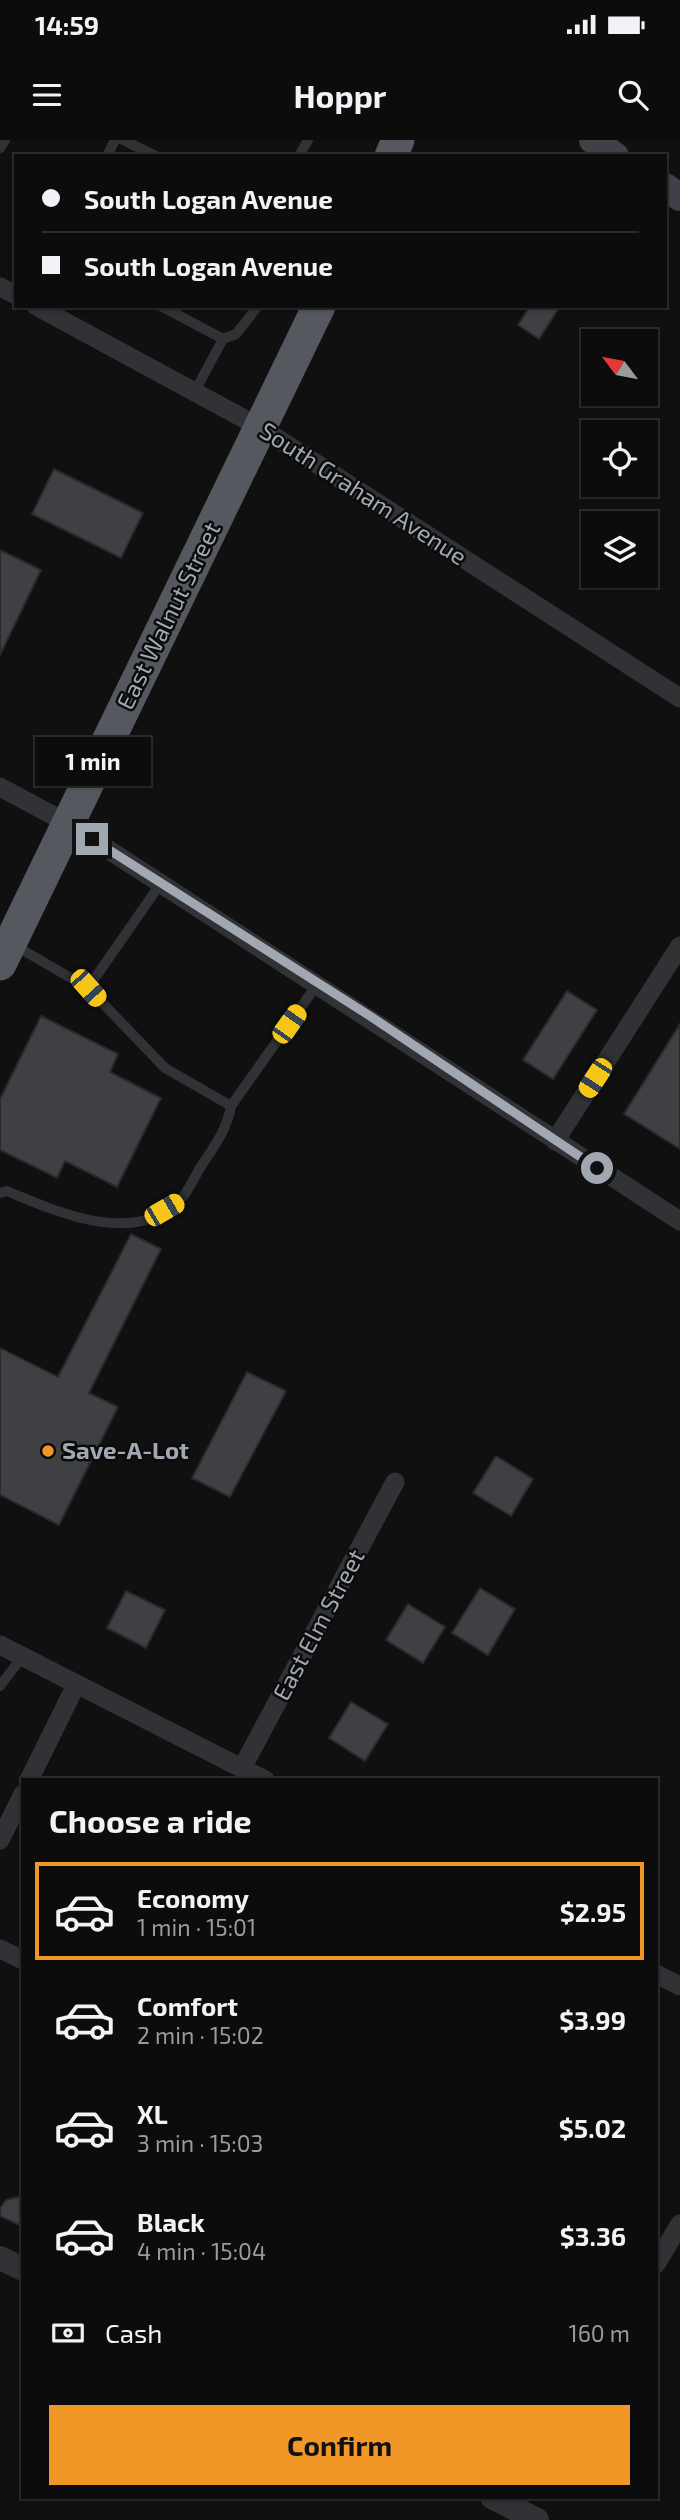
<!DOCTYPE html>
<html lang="en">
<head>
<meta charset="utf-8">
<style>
	:root { --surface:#0c0c0d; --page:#151516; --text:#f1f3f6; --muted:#9a9b9d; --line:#2c2c2e; --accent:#f19728 }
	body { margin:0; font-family:"Exo 2",sans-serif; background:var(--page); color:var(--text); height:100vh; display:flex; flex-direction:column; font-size:26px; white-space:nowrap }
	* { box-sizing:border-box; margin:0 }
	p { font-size:23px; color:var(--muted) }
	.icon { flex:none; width:38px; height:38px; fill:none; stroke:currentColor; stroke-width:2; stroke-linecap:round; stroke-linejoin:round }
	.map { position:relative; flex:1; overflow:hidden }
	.sheet { position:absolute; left:21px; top:1638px; width:637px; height:721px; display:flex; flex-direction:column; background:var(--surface); border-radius:0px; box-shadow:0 2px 5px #0004,0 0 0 2px var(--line) }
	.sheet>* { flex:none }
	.hud { position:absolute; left:14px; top:14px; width:653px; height:154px; border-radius:0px; box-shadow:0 2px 5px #0004,0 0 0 2px var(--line); display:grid; align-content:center; height:154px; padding:0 28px; background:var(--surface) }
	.needle { width:46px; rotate:302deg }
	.controls { position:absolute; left:581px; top:189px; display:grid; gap:14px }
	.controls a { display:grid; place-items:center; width:77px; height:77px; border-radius:0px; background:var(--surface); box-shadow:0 2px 5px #0004,0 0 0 2px var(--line); font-size:35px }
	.end { position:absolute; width:32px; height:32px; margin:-16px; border:9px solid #a1a8b2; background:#111; box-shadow:0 0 0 4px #111 }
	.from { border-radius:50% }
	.bubble { position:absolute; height:49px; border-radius:0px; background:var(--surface); box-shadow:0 2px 5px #0004,0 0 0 2px var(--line); font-size:23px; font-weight:700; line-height:49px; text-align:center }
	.car { position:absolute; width:21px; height:42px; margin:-21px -10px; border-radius:9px; box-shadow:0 0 5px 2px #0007; background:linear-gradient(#f5c518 24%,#345 0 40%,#f5c518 0 76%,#345 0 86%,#f5c518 0) }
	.hud b { display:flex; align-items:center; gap:24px; height:66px; font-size:26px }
	.hud b+b { border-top:2px solid var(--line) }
	.hud i { width:18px; height:18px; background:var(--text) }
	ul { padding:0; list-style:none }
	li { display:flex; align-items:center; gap:21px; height:98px; margin:0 14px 10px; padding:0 14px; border:4px solid transparent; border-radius:0px }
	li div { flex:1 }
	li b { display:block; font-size:26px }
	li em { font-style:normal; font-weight:700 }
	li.active { border-color:var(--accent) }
	li>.icon { width:63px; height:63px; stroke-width:1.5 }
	h2 { padding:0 28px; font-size:32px; line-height:84px }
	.pay { display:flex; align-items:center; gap:18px; height:77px; padding:0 28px; font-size:26px }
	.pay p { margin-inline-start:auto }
	.primary-button { display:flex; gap:14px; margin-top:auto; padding:14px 28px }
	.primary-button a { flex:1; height:80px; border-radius:0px; background:var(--accent); color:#111; font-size:28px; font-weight:700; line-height:80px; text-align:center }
	.status { display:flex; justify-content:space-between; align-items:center; height:49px; padding:0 35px; background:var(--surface); direction:ltr }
	.status svg { height:19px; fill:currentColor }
	header { display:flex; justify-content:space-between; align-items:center; height:91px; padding:0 28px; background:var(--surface); font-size:32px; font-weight:700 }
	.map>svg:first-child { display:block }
	.building { fill:#3f4044; stroke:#2a2a2d; stroke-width:2 }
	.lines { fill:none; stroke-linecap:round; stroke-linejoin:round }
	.service { stroke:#313236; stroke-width:10 }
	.minor { stroke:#313236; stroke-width:19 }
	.tertiary { stroke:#313236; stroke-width:24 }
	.secondary { stroke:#3f4146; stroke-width:28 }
	.trunk { stroke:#55585e; stroke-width:33 }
	.route { stroke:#a1a8b2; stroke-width:9 }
	.poi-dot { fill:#f19728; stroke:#0b0b0c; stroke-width:2.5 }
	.labels { text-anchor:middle; stroke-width:5; stroke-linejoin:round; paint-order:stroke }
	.street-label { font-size:24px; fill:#a1a8b2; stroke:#0b0b0c }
	.poi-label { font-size:24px; font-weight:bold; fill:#a1a8b2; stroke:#0b0b0c; text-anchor:start }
</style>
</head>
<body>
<div class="status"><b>14:59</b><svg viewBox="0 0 49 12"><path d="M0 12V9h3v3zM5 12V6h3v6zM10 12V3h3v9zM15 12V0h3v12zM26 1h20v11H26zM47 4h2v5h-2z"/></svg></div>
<header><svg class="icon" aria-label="menu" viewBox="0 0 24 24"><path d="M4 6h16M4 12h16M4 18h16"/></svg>Hoppr<svg class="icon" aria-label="search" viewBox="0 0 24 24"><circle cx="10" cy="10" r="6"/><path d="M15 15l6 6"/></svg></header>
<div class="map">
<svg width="680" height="2380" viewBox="0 0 680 2380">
	<rect width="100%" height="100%" fill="#101011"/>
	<!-- building -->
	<g class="building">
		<path d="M530,166H560L539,199L518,185Z"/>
		<path d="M54,329L143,373L121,418L32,374Z"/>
		<path d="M0,410L41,430L0,515Z"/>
		<path d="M567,851L597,870L553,939L523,920Z"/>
		<path d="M41,876L118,914L110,932L161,958L117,1047L65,1021L57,1038L0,1010V959Z"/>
		<path d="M680,884V1009L624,974Z"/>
		<path d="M131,1094L161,1109L89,1253L118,1267L59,1385L0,1355V1208L58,1237Z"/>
		<path d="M247,1232L286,1251L230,1357L192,1338Z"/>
		<path d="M496,1316L533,1339L511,1376L473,1353Z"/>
		<path d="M480,1448L515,1469L488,1515L452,1493Z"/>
		<path d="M126,1451L165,1470L146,1508L107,1488Z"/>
		<path d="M408,1464L445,1487L423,1523L386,1500Z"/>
		<path d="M351,1562L388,1584L365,1621L329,1598Z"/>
		<path d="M23,2056V2087L0,2076V2068L6,2060Z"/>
	</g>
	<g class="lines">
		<!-- service -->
		<g class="service">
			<path d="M123,0L156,16"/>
			<path d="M0,8L5,0"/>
			<path d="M107,16L115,0"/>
			<path d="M299,16L308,0"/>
			<path d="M161,166L223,199"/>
			<path d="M195,251L223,199L236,194L258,166"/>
			<path d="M88,848L161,743"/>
			<path d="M231,966L318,843"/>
			<path d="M0,1053L7,1051C57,1072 134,1107 180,1060C188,1052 194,1038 200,1028C213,1008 227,990 231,966L165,928L88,848L14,805"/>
			<path d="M0,1546L22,1517"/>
		</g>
		<!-- minor -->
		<g class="minor">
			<path d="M0,147L16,155"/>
			<path d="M36,166L261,288L680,558"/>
			<path d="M0,647L69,684L680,1081"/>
			<path d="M555,1001L680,806"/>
			<path d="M0,1505L265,1640"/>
			<path d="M242,1628L395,1342"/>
			<path d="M29,1640L76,1545"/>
			<path d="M0,1700L23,1654"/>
			<path d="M0,1809L23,1820"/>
			<path d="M656,1834L680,1846"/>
			<path d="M656,2124L680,2084"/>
		</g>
		<!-- tertiary -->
		<g class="tertiary">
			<path d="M0,2118L23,2129"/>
			<path d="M492,2357L537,2380"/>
		</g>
		<!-- secondary -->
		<g class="secondary">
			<path d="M593,0L615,16"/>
			<path d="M665,47L680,57"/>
		</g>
		<!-- trunk -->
		<g class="trunk">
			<path d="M391,16L398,0"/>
			<path d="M0,824L319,166"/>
		</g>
	</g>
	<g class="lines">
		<!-- route -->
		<path class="route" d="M92,699L370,876L597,1028"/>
	</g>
	<!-- markers -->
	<circle class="poi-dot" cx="48" cy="1311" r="7"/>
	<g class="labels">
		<!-- street labels -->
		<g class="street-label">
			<text transform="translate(363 354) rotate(33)" y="8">South Graham Avenue</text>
			<text transform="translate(169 476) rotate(-64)" y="8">East Walnut Street</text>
			<text transform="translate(319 1485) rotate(-62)" y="8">East Elm Street</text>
		</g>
		<!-- poi labels -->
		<g class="poi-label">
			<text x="62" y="1319">Save-A-Lot</text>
		</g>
	</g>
</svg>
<div class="controls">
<a><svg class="needle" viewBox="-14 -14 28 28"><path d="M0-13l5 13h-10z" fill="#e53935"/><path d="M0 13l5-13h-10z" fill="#9a9b9d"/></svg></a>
<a><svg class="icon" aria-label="locate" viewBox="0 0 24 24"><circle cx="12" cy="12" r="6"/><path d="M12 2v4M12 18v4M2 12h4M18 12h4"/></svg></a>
<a><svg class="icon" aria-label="layers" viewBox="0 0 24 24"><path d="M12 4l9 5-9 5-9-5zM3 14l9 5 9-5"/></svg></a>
</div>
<i class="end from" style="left:597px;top:1028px"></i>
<i class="end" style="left:92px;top:699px"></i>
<div class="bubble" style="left:35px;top:597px;width:116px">1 min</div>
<i class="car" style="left:88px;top:848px;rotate:138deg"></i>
<i class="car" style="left:289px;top:884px;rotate:35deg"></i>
<i class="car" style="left:595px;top:938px;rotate:213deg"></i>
<i class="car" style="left:164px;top:1070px;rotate:60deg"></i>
<div class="hud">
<b><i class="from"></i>South Logan Avenue</b>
<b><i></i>South Logan Avenue</b>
</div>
<section class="sheet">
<h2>Choose a ride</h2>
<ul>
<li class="active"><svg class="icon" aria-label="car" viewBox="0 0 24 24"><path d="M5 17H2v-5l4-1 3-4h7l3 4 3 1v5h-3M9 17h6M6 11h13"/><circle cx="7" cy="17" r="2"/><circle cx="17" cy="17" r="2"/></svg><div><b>Economy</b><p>1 min · 15:01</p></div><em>$2.95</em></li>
<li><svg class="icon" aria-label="car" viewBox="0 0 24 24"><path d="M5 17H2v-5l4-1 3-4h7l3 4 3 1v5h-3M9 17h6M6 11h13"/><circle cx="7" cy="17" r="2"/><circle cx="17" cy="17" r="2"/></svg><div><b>Comfort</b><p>2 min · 15:02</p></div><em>$3.99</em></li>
<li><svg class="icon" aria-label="car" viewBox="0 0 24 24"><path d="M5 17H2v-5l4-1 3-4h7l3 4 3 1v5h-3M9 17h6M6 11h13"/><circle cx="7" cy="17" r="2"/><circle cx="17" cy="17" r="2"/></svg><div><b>XL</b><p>3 min · 15:03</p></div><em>$5.02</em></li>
<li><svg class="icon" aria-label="car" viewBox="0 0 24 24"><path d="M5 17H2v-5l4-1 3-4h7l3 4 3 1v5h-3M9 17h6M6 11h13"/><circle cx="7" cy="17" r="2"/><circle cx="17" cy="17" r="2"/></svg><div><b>Black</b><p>4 min · 15:04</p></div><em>$3.36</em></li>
</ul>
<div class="pay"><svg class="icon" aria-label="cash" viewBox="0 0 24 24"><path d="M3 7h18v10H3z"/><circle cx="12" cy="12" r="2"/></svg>Cash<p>160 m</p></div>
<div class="primary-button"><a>Confirm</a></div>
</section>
</div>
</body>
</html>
